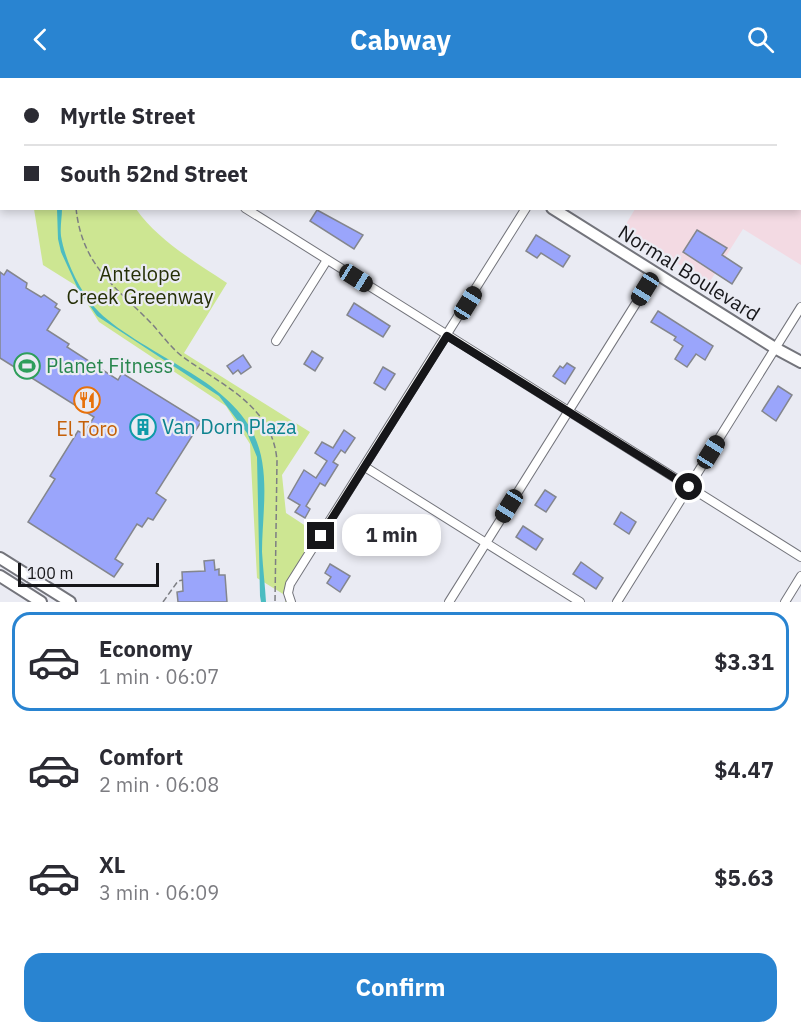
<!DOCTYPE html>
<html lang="en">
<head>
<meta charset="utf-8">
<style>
	:root { --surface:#fff; --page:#f7f7f7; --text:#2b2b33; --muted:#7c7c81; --line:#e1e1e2; --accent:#2984d1 }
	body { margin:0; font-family:"IBM Plex Sans",sans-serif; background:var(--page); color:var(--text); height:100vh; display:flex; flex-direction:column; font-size:22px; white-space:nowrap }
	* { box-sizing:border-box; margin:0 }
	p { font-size:20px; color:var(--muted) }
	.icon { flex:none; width:33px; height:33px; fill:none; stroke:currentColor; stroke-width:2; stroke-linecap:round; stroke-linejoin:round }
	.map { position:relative; height:524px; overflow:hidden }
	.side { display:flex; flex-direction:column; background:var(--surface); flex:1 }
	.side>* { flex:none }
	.guide { position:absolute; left:0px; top:0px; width:801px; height:132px; box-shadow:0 3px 9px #0003; display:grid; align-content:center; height:132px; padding:0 24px; background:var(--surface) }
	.scale { position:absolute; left:18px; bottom:15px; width:141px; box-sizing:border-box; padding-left:6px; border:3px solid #161619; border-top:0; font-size:16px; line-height:21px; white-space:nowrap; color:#161619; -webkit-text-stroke:4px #eaebf3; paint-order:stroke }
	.end { position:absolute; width:27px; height:27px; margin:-14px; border:8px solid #161619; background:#fff; box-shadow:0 0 0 3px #fff }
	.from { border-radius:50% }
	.bubble { position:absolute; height:42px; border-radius:18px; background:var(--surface); box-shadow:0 3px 9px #0003; font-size:20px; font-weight:700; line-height:42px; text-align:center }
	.car { position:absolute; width:18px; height:36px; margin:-18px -9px; border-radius:8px; box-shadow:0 0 4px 2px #0007; background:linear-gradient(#222 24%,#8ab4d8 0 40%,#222 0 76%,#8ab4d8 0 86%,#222 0) }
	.guide b { display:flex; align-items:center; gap:21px; height:57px; font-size:22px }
	.guide b+b { border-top:2px solid var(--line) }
	.guide i { width:15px; height:15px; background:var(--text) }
	ul { padding:10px 0 0; list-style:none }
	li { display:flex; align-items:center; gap:18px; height:99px; margin:0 12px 9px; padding:0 12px; border:3px solid transparent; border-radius:18px }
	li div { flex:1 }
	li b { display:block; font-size:22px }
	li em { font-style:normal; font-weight:700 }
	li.selected { border-color:var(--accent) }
	li>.icon { width:54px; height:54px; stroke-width:1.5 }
	.cta { display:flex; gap:12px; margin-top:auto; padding:12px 24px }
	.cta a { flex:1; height:69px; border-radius:18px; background:var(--accent); color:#fff; font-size:24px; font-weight:700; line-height:69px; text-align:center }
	header { display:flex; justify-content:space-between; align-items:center; height:78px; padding:0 24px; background:var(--accent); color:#fff; font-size:27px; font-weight:700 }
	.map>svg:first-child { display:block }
	.medical { fill:#f3dae3 }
	.green { fill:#cde692 }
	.water { fill:#4cbcc1 }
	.building { fill:#9aa5fb; stroke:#84868d; stroke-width:1.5 }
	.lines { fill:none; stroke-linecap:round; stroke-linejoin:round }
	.street-casing { stroke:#73747b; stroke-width:10 }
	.secondary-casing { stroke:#73747b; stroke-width:14 }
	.path { stroke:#7d7e83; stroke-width:1.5; stroke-dasharray:6 3; stroke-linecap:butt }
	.street { stroke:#fff; stroke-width:8 }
	.secondary { stroke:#fff; stroke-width:10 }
	.route { stroke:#161619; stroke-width:8 }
	.labels { text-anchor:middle; stroke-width:4.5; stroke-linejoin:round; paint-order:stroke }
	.street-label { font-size:20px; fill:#161619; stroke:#eaebf3 }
	.park-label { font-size:20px; fill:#252f06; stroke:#eaebf3 }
	.leisure-label { font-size:20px; fill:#27864d; stroke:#eaebf3; text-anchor:start }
	.culture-label { font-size:20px; fill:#0d838f; stroke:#eaebf3; text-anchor:start }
	.food-label { font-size:20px; fill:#c56008; stroke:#eaebf3 }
</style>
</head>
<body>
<header><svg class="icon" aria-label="back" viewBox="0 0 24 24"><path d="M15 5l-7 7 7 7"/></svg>Cabway<svg class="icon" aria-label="search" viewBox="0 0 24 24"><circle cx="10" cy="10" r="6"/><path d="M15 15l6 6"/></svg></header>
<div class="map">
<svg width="801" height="524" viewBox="0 0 801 524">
	<rect width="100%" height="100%" fill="#eaebf3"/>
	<!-- medical -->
	<path class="medical" d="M609,0H801V187L743,151L709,205L623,151L635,131L800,130V2Z"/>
	<!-- green -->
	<path class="green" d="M34,131H136C159,163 194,183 227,205L184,275L310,354L282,397L286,435L321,458L290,506L291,524H285L288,519L257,500L250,366L226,328L99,244L75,207L43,187Z"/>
	<!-- water -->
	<path class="water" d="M57,131H62C62,139 60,149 61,158C65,183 81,216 99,234C120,255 161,276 186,292C213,308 240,328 254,357C271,393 262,436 262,474C263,491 265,507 266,524H261L260,518L257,379L247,355L219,318L97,238L78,211L61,174L58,161Z"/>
	<!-- building -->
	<g class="building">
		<path d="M317,132L363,157L354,171L310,143Z"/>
		<path d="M697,152L727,170L722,177L742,190L732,206L683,174Z"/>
		<path d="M536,157L570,178L563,189L541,175L537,180L526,173Z"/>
		<path d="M7,192L27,205L26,210L41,219L44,217L57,226L55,229L60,232L47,252L69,266L67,269L118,302L122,295L201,344L156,415L166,422L153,442L148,440L142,449L137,446L115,481L123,486L114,499L28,444L55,401L50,398L78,353L84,356L94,339L0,280V194L4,197Z"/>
		<path d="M354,225L390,248L383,259L347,237Z"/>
		<path d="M658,233L713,268L705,282L696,276L687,289L675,281L683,268L674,262L676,259L651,244Z"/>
		<path d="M312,273L323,280L315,293L304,286Z"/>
		<path d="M243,277L251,289L241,296L238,292L233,296L227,288Z"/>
		<path d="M567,285L575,290L565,306L553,298L560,288L563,290Z"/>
		<path d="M383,289L395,296L385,312L374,305Z"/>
		<path d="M778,308L792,317L776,343L762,333Z"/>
		<path d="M344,352L355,360L345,375L341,372L333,384L338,387L325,408L320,405L306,428L310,431L305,440L295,434L300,427L288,420L304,392L316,400L327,383L315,375L322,364L333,370Z"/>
		<path d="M545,412L556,419L546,434L535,427Z"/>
		<path d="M621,434L636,444L629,456L614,446Z"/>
		<path d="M523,448L543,461L536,472L516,459Z"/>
		<path d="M214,482L215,492L219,491V497H225L227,524H178L177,514L183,513L182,494L205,493L204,483Z"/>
		<path d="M581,484L603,500L596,511L573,496Z"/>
		<path d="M330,486L350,498L340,514L327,505L331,499L325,495Z"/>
	</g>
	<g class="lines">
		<!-- street casing -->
		<g class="street-casing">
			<g id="street">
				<path d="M184,2L185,0"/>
				<path d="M608,2L609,0"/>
				<path d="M245,130L801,479"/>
				<path d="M276,263L327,182"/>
				<path d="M365,389L580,524"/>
				<path d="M291,524L288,515L290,506L526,130"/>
				<path d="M449,524L655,195"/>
				<path d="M617,524L801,229"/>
				<path d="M785,524L801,498"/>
			</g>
		</g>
		<!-- secondary casing -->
		<g class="secondary-casing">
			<g id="secondary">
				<path d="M346,0L348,2"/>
				<path d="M552,130L775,270L801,284"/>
				<path d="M0,480L70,524"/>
				<path d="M0,498L41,524"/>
			</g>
		</g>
		<!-- path -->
		<g class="path">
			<path d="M91,2V0"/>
			<path d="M76,130C82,188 115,208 152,246C162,257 171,270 183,279C223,308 273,328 277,383L275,524"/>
			<path d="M163,524L178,503L183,502"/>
		</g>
		<!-- street -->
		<use href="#street" class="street"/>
		<!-- secondary -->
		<use href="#secondary" class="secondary"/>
	</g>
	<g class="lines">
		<!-- route -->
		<path class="route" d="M321,458L447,258L689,409"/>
	</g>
	<!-- icons -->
	<defs>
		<g id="stadium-ring" transform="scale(1.35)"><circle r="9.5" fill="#eaebf3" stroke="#2e9e5b" stroke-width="1.5"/><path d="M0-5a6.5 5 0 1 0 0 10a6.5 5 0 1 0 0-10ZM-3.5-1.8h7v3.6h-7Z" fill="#2e9e5b"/></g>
		<g id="restaurant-ring" transform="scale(1.35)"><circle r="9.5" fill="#eaebf3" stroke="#e8710a" stroke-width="1.5"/><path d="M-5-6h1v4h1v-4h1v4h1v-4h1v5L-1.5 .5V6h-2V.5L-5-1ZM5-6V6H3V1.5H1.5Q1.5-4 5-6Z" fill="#e8710a"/></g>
		<g id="building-ring" transform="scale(1.35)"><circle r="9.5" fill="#eaebf3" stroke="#0f9aa8" stroke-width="1.5"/><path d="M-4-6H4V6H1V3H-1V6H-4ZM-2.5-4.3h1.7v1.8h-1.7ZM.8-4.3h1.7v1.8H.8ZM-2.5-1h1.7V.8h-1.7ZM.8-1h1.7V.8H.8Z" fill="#0f9aa8"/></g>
	</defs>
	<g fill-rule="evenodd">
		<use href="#stadium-ring" x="27" y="288"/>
		<use href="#restaurant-ring" x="87" y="322"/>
		<use href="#building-ring" x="143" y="349"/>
	</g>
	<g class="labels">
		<!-- street labels -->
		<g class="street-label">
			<text transform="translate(689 195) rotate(32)" y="7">Normal Boulevard</text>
		</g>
		<!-- park labels -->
		<g class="park-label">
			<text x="140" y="203">Antelope<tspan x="140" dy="23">Creek Greenway</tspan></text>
		</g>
		<!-- leisure labels -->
		<g class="leisure-label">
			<text x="46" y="295">Planet Fitness</text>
		</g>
		<!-- culture labels -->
		<g class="culture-label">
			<text x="162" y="356">Van Dorn Plaza</text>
		</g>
		<!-- food labels -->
		<g class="food-label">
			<text x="87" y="358">El Toro</text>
		</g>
	</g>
</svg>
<div class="scale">100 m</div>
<i class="end from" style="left:689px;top:409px"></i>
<i class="end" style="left:321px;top:458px"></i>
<div class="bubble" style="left:342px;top:436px;width:99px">1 min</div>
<i class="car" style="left:356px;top:200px;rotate:122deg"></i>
<i class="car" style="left:645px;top:211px;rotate:212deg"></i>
<i class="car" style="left:468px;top:225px;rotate:32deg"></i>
<i class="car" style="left:711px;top:374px;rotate:32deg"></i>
<i class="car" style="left:509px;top:428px;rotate:212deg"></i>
<div class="guide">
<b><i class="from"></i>Myrtle Street</b>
<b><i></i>South 52nd Street</b>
</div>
</div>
<section class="side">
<ul>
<li class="selected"><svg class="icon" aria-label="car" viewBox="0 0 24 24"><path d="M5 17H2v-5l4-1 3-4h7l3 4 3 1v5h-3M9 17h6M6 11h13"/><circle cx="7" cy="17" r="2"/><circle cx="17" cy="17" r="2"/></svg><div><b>Economy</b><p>1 min · 06:07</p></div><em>$3.31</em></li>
<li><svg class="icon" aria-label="car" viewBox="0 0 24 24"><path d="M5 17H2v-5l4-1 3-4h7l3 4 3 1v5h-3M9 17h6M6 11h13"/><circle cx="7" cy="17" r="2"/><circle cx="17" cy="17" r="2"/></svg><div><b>Comfort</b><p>2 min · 06:08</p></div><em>$4.47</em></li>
<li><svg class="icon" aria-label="car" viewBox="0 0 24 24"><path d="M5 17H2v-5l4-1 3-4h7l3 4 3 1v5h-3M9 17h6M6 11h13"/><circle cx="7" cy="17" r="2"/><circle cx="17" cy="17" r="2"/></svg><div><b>XL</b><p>3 min · 06:09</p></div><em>$5.63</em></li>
</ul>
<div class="cta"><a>Confirm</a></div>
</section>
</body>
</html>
